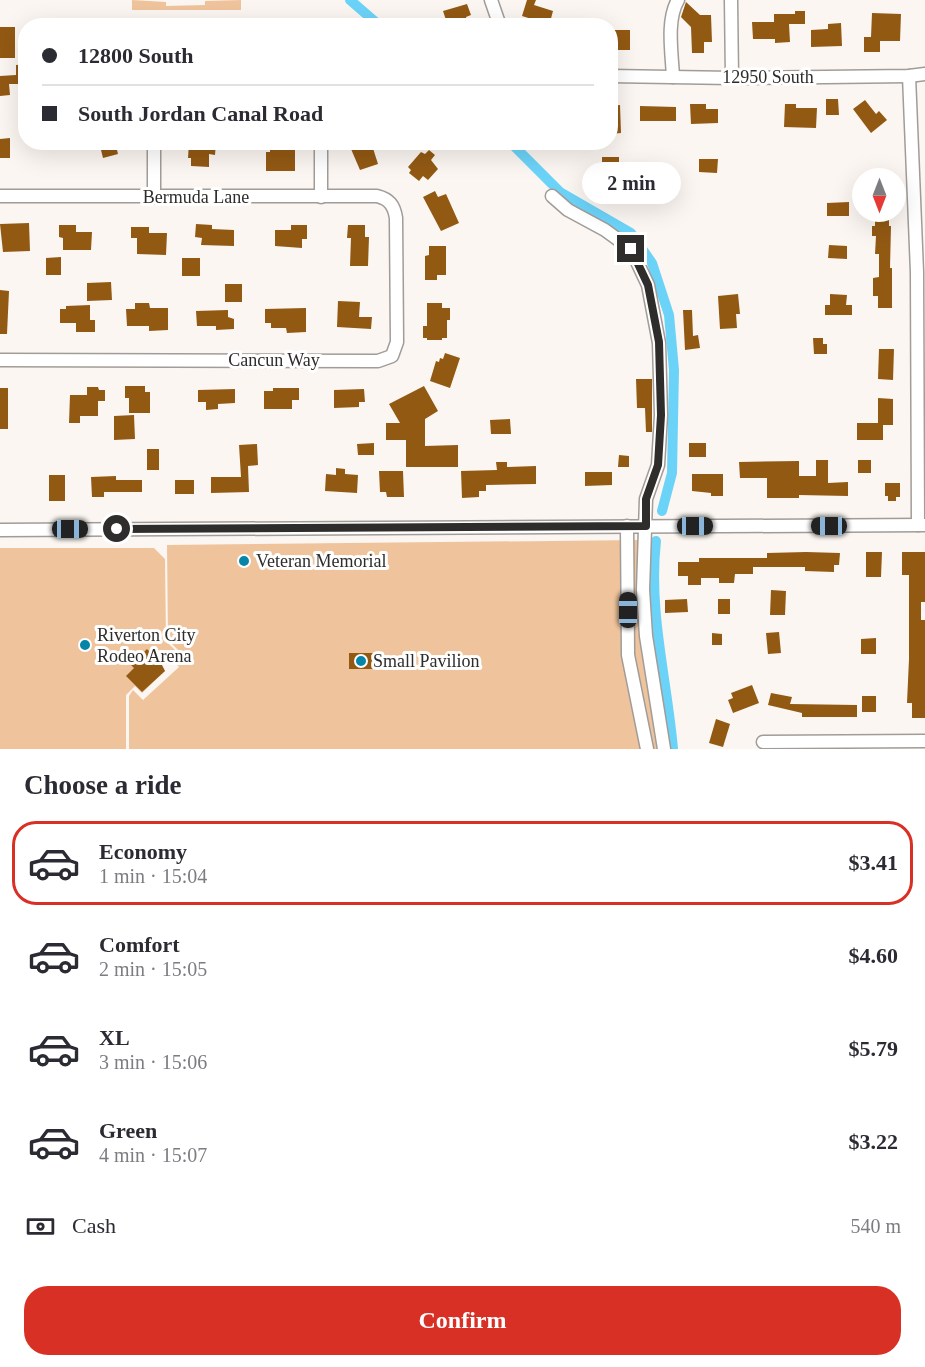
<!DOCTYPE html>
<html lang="en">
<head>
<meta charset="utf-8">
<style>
	:root { --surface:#fff; --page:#f2f2f3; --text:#2b2b33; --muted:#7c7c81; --line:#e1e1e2; --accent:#d93025 }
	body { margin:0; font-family:"Times New Roman",serif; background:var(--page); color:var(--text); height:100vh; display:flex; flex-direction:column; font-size:22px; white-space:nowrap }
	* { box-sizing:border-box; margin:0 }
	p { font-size:20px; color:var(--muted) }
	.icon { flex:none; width:33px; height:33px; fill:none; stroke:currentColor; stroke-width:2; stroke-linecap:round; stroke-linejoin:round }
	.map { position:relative; height:749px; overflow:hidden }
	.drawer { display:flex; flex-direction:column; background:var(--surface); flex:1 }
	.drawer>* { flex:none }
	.top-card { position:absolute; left:18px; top:18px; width:600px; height:132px; border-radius:24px; box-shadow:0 6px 24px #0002; display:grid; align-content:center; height:132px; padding:0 24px; background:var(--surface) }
	.needle { width:39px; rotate:180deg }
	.fabs { position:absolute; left:852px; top:168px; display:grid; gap:12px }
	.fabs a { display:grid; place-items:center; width:54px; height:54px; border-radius:50%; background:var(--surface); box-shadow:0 6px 24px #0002; font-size:30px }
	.end { position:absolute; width:27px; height:27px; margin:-14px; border:8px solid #2f2d2b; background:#fff; box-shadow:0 0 0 3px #fff }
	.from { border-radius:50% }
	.bubble { position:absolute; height:42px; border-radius:21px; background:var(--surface); box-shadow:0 6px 24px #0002; font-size:20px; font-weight:700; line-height:42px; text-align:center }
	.car { position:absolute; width:18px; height:36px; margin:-18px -9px; border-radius:8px; box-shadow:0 0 4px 2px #0007; background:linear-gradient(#222 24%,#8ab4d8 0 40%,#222 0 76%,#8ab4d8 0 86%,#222 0) }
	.top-card b { display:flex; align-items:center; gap:21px; height:57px; font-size:22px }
	.top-card b+b { border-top:2px solid var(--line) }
	.top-card i { width:15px; height:15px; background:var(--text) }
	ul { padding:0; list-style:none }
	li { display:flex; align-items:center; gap:18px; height:84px; margin:0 12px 9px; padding:0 12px; border:3px solid transparent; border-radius:24px }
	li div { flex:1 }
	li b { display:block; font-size:22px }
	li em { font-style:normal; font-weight:700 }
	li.current { border-color:var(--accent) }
	li>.icon { width:54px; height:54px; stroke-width:1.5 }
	h2 { padding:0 24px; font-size:27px; line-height:72px }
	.pay { display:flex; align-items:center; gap:15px; height:66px; padding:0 24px; font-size:22px }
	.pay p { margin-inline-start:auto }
	.button { display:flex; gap:12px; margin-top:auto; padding:12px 24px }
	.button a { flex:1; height:69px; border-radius:24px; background:var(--accent); color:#fff; font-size:24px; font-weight:700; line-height:69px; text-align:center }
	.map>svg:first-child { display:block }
	.green { fill:#efc49c }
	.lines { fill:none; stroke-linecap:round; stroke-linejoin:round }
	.canal { stroke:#6cd3f8; stroke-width:10 }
	.building { fill:#925913 }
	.minor-casing { stroke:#a19c98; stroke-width:15 }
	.minor { stroke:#fff; stroke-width:12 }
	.route { stroke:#2f2d2b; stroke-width:8 }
	.poi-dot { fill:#0586a9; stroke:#fff; stroke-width:2 }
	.labels { text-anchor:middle; stroke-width:6; stroke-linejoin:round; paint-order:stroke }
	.street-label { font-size:18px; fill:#2f2d2b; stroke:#fff }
	.poi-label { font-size:18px; fill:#2f2d2b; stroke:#fff; text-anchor:start }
</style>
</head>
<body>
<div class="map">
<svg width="925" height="749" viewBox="0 0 925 749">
	<rect width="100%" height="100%" fill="#fbf6f1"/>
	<!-- green -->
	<g class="green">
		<path d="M132,0L166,2V6L205,5V1L241,0V10H132Z"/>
		<path d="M639,540L661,749H129V696L133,690L143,700L179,667L171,657L178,650L168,640L167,545Z"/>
		<path d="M0,548H154L165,559L166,641L175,650L160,664L165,671L142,693L135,686L126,695V749H0Z"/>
	</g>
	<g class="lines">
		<!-- canal -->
		<g class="canal">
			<path d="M350,0L380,26"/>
			<path d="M510,142L560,192L631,233L652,263L669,315L674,370L672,473L662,511"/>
			<path d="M656,541C648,612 667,679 673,749"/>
		</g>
	</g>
	<!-- building -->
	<g class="building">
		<path d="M527,0H536L534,5L553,11L549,26H537L538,21L522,16Z"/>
		<path d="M686,2L700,15H711L712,42H704V53H692L691,27L681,17Z"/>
		<path d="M467,4L471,15L466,17L468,24L448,26L443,11Z"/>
		<path d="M795,11H805V24H789L790,42L775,43V39H753L752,22H774V14H795Z"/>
		<path d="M872,13L901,14L900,41H880V52H864V37H871Z"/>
		<path d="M841,23L842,46L811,47V30L828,29V24Z"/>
		<rect x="0" y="27" width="15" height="31"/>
		<rect x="610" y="30" width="20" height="20"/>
		<path d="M26,64V84H9L10,95L0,96V76L16,75V65Z"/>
		<path d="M826,99H838L839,115H826Z"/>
		<path d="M865,100L876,114L879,111L887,120L871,133L853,109Z"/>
		<path d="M690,104H706V109H718V123L691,124Z"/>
		<path d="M785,104H796V108H817L816,128L784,127Z"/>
		<path d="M620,105L621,133L610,134V106Z"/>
		<path d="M640,106L676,107V121H640Z"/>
		<path d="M10,138V158H0V139Z"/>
		<path d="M99,142H115L118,154L103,158Z"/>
		<path d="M189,142H216L215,155L209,154V167L191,166V158H188Z"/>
		<path d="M270,142H295V171H266V152H270Z"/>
		<path d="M348,142H371L378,164L360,170Z"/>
		<path d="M429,150L435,155L431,160L438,169L428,180L423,176L419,181L409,173L411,170L408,167L421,152L425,154Z"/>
		<rect x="602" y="157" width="17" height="16"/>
		<path d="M699,159H718L717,173L699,172Z"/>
		<path d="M435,191L438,197L446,194L459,223L441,231L423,197Z"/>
		<path d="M849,202V216H827V203Z"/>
		<path d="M875,212H889V226H891L890,268H892V308H878V296H873V278L879,277V254H875L876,236H872V226H875Z"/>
		<path d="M29,223L30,251L3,252L0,224Z"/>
		<path d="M196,224L212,225V229L234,230V246L201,245L202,238L195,237Z"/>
		<path d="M59,225H76V232H92L91,250H63V238L59,237Z"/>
		<path d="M291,225H307V239H302V248L275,246V230H291Z"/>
		<path d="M348,225H365V237H369L368,266H350L351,238H347Z"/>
		<path d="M131,227H149V233H167L166,255L137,254V238H131Z"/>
		<path d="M829,245L847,246V259L828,258Z"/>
		<path d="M429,246H446V275H437V280H425V256L429,255Z"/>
		<path d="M61,257V275H46V258Z"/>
		<rect x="182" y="258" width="18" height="18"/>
		<path d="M111,282L112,300L87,301V283Z"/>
		<rect x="225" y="284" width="17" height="18"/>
		<path d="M0,290L9,291L7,334H0Z"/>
		<path d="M738,294L740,314H736L737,328L720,329L718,296Z"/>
		<path d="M830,294L847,295L846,305H852V315H825V305H830Z"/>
		<path d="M338,301L360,302L359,317H372L371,329L337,327Z"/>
		<path d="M135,303H149L150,308H168V330L149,331V326H127L126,309H135Z"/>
		<path d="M427,303H442V308H450V320H447V338H442V340H427V338H423V326H427Z"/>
		<path d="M90,305V320H95V332H76V323H60V309H66V306Z"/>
		<path d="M306,308V332L287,333L286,328H271V323H265V309Z"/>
		<path d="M228,310V317L234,319V329L216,330V326H197L196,311Z"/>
		<path d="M683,310H692L693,336L698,335L700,348L685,350Z"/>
		<path d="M813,338H823V344H827V354H814Z"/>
		<path d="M879,349H894L893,380L878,379Z"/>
		<path d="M445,353L460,358L450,388L430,381L436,361L439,362L440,358L443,359Z"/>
		<path d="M636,379H652V432H646L645,408H637Z"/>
		<path d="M125,386H145V392H150V413H129V398H125Z"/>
		<path d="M424,386L438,411L425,419V446L458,445V467H406V440H386V423H400L389,404Z"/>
		<path d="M87,387H98L99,390H105V401H98V416H80V423H69L70,395H87Z"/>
		<rect x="0" y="388" width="8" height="41"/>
		<path d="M273,388H299V400H292V409H264V391H273Z"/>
		<path d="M235,389V403L218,404V409L206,410V402H198V390Z"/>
		<path d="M364,389L365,402H359V407L334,408V390Z"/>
		<path d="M878,398L893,399V425H883V440H857V423H878Z"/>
		<path d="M134,415L135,439L114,440V416Z"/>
		<path d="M510,419L511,434H491L490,420Z"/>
		<path d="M374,443V455H358L357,444Z"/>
		<rect x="689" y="443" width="17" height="14"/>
		<path d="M257,444L258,465L248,466L249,492L211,493V477H241L239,445Z"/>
		<rect x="147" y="449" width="12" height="21"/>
		<path d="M619,455L629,456V467H618Z"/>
		<path d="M816,460H828V483L848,482V496L799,495V498H767V478H740L739,462L799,461V476H816Z"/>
		<rect x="858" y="460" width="13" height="13"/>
		<path d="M496,462H507V467L536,466V484L486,485V491H479V497L462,498L461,471L497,470Z"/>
		<path d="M336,468L345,469V474L358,475L357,493L325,491L326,474L336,475Z"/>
		<path d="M379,471H403L404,497H387L386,492H380Z"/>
		<path d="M585,472H612V485L585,486Z"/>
		<path d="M692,474H723V496H711V493L692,491Z"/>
		<rect x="49" y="475" width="16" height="26"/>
		<path d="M116,476V480H142V492H104V497H92L91,477Z"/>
		<rect x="175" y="480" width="19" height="14"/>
		<path d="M885,483H900V497H896V501H888V496H885Z"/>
		<path d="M806,552L840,553L839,565H834V572L805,571V567H753V574H735L734,583H719V578H701V585H688V576H678V562H699V558H767V553Z"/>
		<path d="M866,552H882L881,577H866Z"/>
		<path d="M902,552H925V602H921V620H925V718H912V703H907L909,659V575H902Z"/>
		<path d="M771,590L786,591L785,615H770Z"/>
		<path d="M687,599L688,612L665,613V600Z"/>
		<rect x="718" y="599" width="12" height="15"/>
		<path d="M779,632L781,653L768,654L766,633Z"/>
		<path d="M712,633L722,634V645H712Z"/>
		<path d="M876,638V654H861V639Z"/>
		<path d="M147,649L161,663L165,671L142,692L126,676L134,668L131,665Z"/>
		<rect x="349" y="653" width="25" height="16"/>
		<path d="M752,685L759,703L733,713L728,700L733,698L731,693Z"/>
		<path d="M771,693L792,697L790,704L857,705V717H802V713L768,705Z"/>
		<rect x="862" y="696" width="14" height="16"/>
		<path d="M716,719L730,724L723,747L709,743Z"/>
	</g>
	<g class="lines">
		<!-- minor casing -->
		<g class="minor-casing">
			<g id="minor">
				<path d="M491,0L500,26"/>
				<path d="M731,0L732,78"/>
				<path d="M610,76L732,78L909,76L925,74"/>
				<path d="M909,76L917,272L918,525"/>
				<path d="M673,77C672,54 666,20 678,0"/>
				<path d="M321,142V197"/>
				<path d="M0,196H377C389,199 394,205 396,218L397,342L392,356L378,361L0,360"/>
				<path d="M552,196L568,210L605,230L631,249L648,285L659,343L661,415L658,465L646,499L643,590L646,636L664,749"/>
				<path d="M154,197V142"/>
				<path d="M627,526L628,655L647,749"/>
				<path d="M0,530L925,525"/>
				<path d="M763,742L925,741"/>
			</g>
		</g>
		<!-- minor -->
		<use href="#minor" class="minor"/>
	</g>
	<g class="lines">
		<!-- route -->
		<path class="route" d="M117,529L646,526V499L658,465L661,415L659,342L648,285L631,249"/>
	</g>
	<!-- markers -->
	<g class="poi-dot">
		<circle cx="244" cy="561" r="6"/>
		<circle cx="85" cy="645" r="6"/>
		<circle cx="361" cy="661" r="6"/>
	</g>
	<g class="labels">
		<!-- street labels -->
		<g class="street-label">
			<text x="768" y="83">12950 South</text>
			<text x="196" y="203">Bermuda Lane</text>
			<text x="274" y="366">Cancun Way</text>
		</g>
		<!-- poi labels -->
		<g class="poi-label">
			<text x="256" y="567">Veteran Memorial</text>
			<text x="97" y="641">Riverton City<tspan x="97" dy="21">Rodeo Arena</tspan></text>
			<text x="373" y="667">Small Pavilion</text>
		</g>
	</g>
</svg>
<div class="fabs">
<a><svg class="needle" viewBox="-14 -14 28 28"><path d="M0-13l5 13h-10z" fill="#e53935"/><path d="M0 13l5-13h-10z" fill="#7c7c81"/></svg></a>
</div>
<i class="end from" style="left:117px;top:529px"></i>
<i class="end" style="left:631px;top:249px"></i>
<div class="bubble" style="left:582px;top:162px;width:99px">2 min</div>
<i class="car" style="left:695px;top:526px;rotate:90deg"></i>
<i class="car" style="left:829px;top:526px;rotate:270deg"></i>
<i class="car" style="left:70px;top:529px;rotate:90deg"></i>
<i class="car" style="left:628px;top:610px;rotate:0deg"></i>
<div class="top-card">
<b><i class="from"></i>12800 South</b>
<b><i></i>South Jordan Canal Road</b>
</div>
</div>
<section class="drawer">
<h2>Choose a ride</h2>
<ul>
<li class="current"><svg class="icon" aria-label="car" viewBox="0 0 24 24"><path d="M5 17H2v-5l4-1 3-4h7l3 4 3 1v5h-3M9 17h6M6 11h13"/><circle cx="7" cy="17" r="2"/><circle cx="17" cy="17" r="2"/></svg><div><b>Economy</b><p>1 min · 15:04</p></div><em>$3.41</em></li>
<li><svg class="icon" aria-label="car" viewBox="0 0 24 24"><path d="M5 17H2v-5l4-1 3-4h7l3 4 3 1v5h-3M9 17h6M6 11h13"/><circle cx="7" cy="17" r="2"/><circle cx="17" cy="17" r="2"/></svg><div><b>Comfort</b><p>2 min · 15:05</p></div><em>$4.60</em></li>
<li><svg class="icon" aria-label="car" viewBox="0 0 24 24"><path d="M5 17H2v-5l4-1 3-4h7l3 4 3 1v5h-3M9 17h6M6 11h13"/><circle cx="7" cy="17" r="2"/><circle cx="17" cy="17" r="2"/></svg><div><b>XL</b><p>3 min · 15:06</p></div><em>$5.79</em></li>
<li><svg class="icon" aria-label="car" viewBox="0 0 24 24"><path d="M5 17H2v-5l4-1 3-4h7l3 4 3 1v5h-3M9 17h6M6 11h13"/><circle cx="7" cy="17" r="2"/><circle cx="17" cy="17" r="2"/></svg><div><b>Green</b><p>4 min · 15:07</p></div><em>$3.22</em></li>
</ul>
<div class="pay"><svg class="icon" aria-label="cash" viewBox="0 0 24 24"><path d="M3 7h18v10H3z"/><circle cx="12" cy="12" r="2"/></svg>Cash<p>540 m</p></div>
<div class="button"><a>Confirm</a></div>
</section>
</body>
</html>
